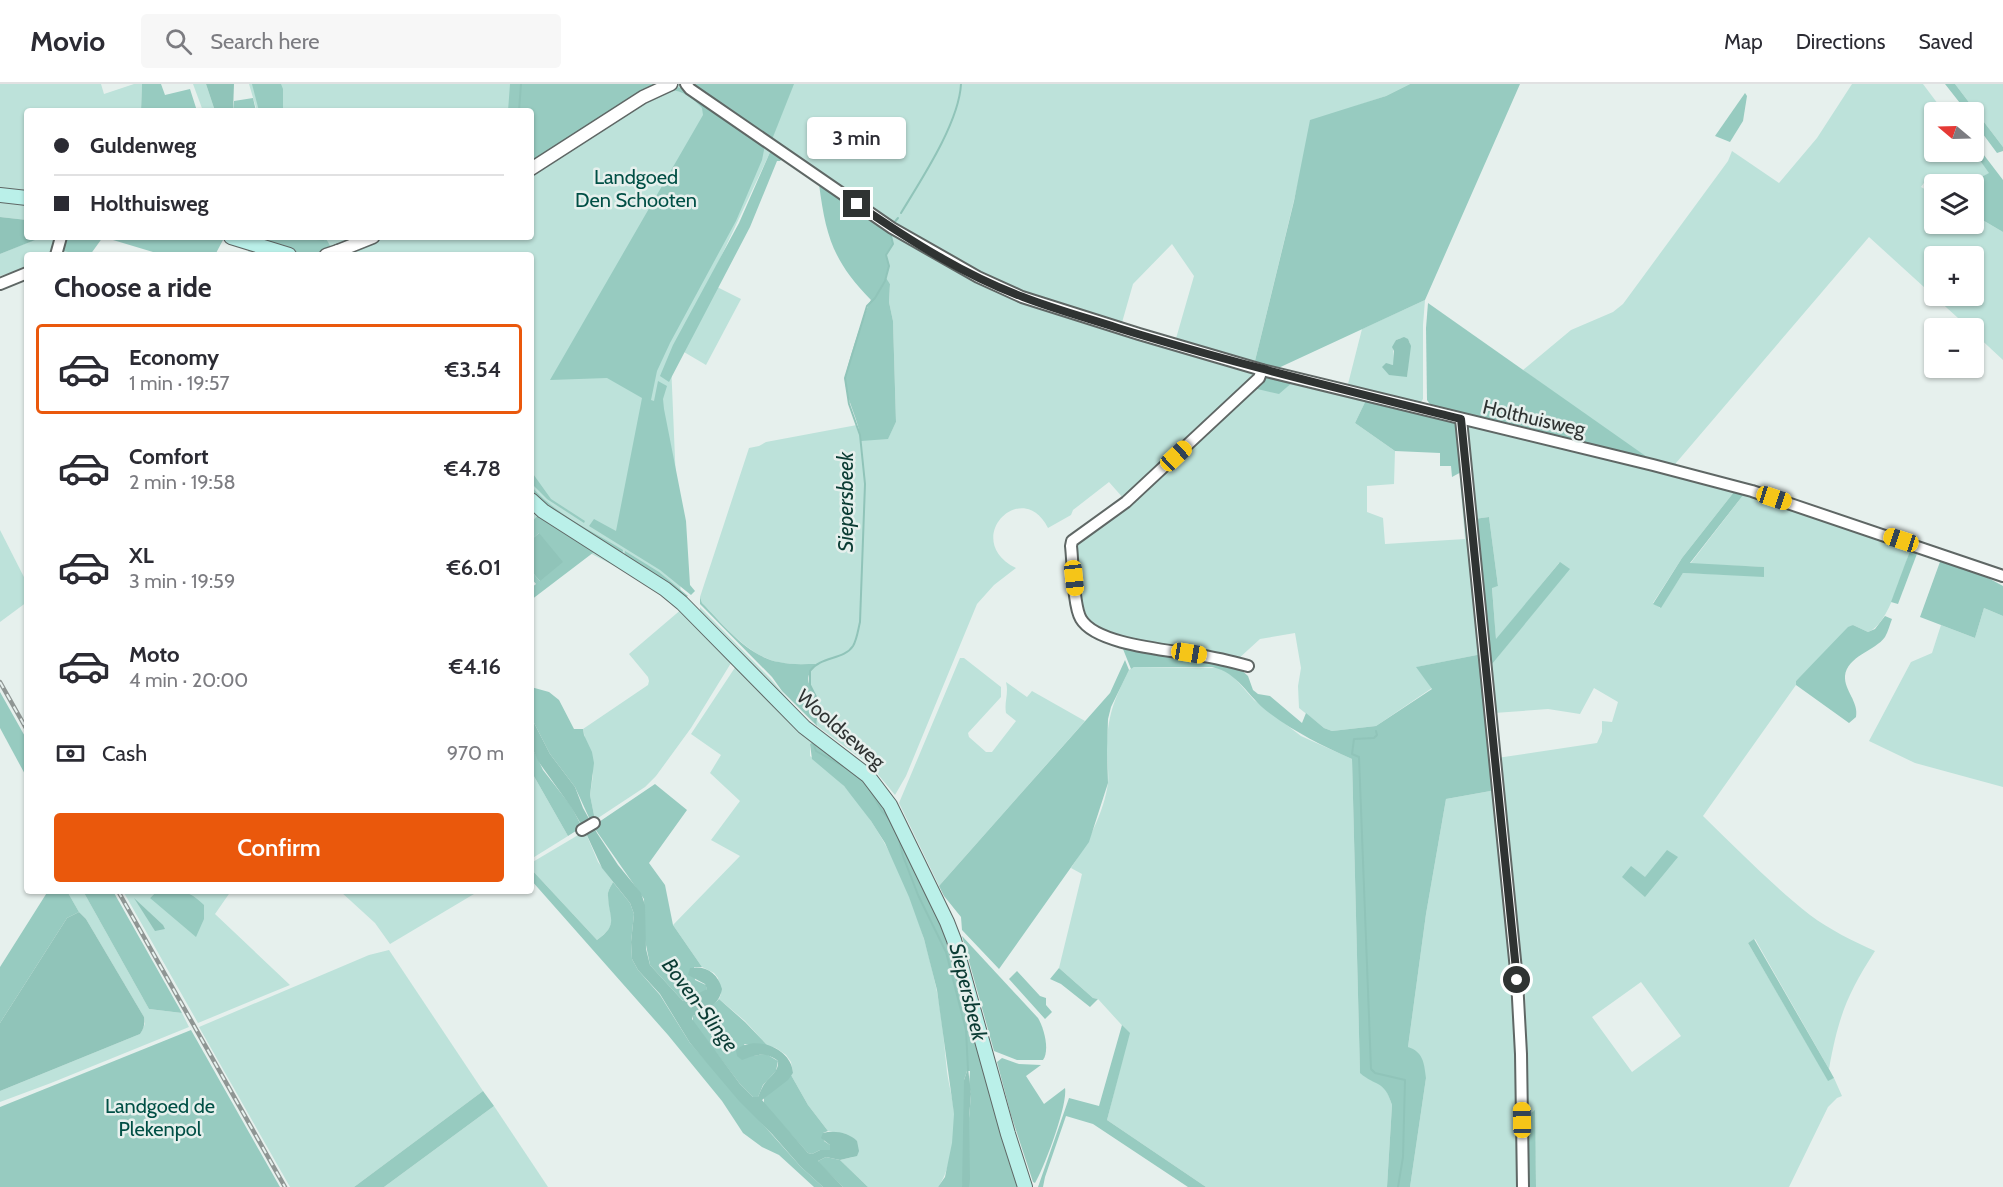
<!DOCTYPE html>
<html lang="en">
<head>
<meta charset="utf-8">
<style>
	:root { --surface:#fff; --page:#f7f7f7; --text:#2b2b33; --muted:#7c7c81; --line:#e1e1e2; --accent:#ea580c }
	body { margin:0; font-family:Cabin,sans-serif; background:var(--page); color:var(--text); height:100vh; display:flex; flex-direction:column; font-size:22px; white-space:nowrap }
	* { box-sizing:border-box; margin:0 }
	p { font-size:20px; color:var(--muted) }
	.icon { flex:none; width:33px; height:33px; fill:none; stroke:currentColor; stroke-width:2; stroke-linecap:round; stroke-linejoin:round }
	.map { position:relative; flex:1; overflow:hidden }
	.drawer { position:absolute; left:24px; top:168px; width:510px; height:642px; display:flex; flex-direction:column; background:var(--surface); border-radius:6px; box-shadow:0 2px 4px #0004 }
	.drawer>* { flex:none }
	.banner { position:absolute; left:24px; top:24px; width:510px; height:132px; border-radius:6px; box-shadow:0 2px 4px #0004; display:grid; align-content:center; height:132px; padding:0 30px; background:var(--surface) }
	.needle { width:39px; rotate:289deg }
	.controls { position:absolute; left:1924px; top:18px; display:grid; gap:12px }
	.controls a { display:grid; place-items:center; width:60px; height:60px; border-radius:6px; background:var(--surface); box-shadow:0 2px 4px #0004; font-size:30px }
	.end { position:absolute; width:27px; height:27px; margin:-14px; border:8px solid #2f3332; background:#fff; box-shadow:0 0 0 3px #fff }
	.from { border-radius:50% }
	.bubble { position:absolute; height:42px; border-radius:6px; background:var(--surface); box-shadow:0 2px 4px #0004; font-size:20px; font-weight:600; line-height:42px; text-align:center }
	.car { position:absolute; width:18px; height:36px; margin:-18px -9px; border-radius:8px; box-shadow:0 0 4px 2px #0007; background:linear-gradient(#f5c518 24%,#345 0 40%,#f5c518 0 76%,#345 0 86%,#f5c518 0) }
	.banner b { display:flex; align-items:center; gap:21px; height:57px; font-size:22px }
	.banner b+b { border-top:2px solid var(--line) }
	.banner i { width:15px; height:15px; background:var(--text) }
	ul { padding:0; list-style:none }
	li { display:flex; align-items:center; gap:18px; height:90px; margin:0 12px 9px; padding:0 18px; border:3px solid transparent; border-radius:6px }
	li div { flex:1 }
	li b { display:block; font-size:22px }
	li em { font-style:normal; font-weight:600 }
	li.current { border-color:var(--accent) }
	li>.icon { width:54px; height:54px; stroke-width:1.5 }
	h2 { padding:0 30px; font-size:27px; line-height:72px }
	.pay { display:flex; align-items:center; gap:15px; height:66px; padding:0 30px; font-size:22px }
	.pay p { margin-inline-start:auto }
	.action { display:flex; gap:12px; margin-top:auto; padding:12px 30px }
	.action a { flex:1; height:69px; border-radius:6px; background:var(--accent); color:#fff; font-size:24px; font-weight:600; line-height:69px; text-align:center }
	header { display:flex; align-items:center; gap:36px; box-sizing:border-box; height:84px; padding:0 30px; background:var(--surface); border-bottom:2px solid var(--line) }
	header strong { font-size:28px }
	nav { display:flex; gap:33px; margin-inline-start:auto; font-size:21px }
	.search { width:420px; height:54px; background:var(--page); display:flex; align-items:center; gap:15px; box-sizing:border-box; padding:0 21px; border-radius:6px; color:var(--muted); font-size:22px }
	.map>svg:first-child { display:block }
	.green { fill:#bde2da; fill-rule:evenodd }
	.forest { fill:#97cbc0 }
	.water { fill:#90c4b9 }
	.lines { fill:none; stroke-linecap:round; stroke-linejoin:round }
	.stream { stroke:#90c4b9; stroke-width:2 }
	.minor-casing { stroke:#5f6765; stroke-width:14 }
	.tertiary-casing { stroke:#5f6765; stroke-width:15 }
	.secondary-casing { stroke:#5f6765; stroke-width:16 }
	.minor { stroke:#fff; stroke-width:10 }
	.tertiary { stroke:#fff; stroke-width:12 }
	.secondary { stroke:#baf0e9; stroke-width:14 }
	.rail-casing { stroke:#8f9694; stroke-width:4.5 }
	.rail { stroke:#e6f0ed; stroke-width:2; stroke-dasharray:7; stroke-linecap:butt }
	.route { stroke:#2f3332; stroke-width:8 }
	.labels { text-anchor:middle; stroke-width:5; stroke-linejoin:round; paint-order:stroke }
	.park-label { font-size:20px; fill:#004f45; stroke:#e6f0ed }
	.street-label { font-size:20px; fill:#2f3332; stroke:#e6f0ed }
	.water-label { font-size:21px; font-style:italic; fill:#0b3c34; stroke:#e6f0ed }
</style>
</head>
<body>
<header>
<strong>Movio</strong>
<div class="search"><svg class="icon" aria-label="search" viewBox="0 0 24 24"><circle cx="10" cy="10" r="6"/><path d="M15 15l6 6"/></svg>Search here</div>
<nav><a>Map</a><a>Directions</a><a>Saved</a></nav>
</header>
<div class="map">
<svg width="2003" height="1103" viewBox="0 0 2003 1103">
	<rect width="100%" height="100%" fill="#e6f0ed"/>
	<!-- green -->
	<g class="green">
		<path d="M0,0H101L104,10L134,0H142L141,27H27V111L0,107Z"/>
		<path d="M193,0H206L215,27H203Z"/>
		<path d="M249,0H1410L1386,12L1356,22L1303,79L1254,281L1175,258L1194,192L1172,160L1133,200L1121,242L1034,215L945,172L774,60L671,279L681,517L531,438V171H247L253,153H531V27H257Z"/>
		<path d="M1852,0H1923L1944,28H1935V68H1974L1990,89L1968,100H1935L1926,96L1921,103L1935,111V140H1974V131L2003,148V276L1974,249V244H1969L1869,153L1676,379L1675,384L1647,377L1523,286L1571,246L1613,228L1623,220L1728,77L1732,67L1779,99L1817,54ZM1935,172H1974V212H1935Z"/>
		<path d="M1955,0H2003V63Z"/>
		<path d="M0,115L27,118V136L0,133Z"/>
		<path d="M891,146L978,196L1255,287L1254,293L1124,415L1109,398L1073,426L1071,431L1048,444C1022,392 960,456 1016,484L994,501L977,520L906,692L895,711L871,682L817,642L816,630L818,616L811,604L809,594V588L815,580C803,580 790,581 778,578C748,572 723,540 702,519L700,513L749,364L759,362L766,358L857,341L860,348L888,354L896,338L893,237L889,218L890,200L886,195L889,183L886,170L893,160Z"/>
		<path d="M36,153H55L49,171H27V184L0,192V170L34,156Z"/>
		<path d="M717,203L741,215L706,281L684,268Z"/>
		<path d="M1425,216L1423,241V315L1418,322L1347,304L1362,245ZM1401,254L1407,255L1410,259L1407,293L1389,280L1393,281L1394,278L1393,264L1396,256Z"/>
		<path d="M1294,297L1367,314L1355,339L1395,367L1394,400L1367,402V428L1383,434L1385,460L1465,455L1460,396L1462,397L1482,570L1417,583L1432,604L1376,642L1332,647L1324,644L1299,624L1298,602L1301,584L1295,549L1260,555L1237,576L1171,565L1101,548L1080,527L1075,458L1253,304Z"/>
		<path d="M1471,339L1734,408L1682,474L1653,519L1660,524L1683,489L1764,492L1763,483L1690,480L1744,410L1776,419L1911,464C1903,485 1889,541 1868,548L1853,541L1796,597V601L1703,732C1738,766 1772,801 1810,831C1830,846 1853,857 1875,867C1847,910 1838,934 1829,985L1755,855L1748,859L1828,996L1834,994L1842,1012L1837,1014L1828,1023L1789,1103H1536L1534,1027L1528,1031L1525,904L1497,674L1597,659L1602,648V637L1612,638L1618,618L1594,604L1580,630L1548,625L1494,629L1488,585L1569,485L1559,479L1496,556L1492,503L1498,502L1489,433L1474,435L1465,343ZM1641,898L1681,952L1632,988L1592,933Z"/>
		<path d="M0,446L27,499V518L0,538Z"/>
		<path d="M700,523L770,594L799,628L816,645L867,682L893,712H888L819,651L700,532Z"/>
		<path d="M683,524L731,575V579L691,644L656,692L645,703L595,736L590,711L593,691L583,645L648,601L649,597L648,593L629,570Z"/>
		<path d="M1984,524L2003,532V703L1915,679L1869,657L1911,578L1932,569L1941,541L1975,554Z"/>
		<path d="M960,574H964L1001,603V613L968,649L969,653L986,668H992L1016,637L1006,629C1004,618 1009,609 1006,598L1027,613L1032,607L1085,637L939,802L899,719Z"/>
		<path d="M736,582L816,657L810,660V672C822,681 834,691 844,702C892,754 922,834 936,903C942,931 944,960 947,988C949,1002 953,1015 954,1029C956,1048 950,1088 938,1103H868L840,1076L853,1073L846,1050L828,1047L808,1021L791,991L793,989L791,978L786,971L776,964L768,962L745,937L719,915L721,910L718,894L714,889L702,883L673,841L740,772L711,756L740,717L710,689L721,671L691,650Z"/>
		<path d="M1134,583L1219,584L1232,591L1254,616L1301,652L1352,675L1360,988C1376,1003 1384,993 1392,1021L1387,1103H1206L1107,1036L1129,949L1098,915L1093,914L1059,884L1082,790L1071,784C1088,759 1104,728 1108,699C1109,688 1107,677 1107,666C1107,632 1114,616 1129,586Z"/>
		<path d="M531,687L568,752L531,775Z"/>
		<path d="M1496,706L1515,895L1521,1103H1410L1426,994L1408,963L1426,830L1446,715Z"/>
		<path d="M585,747L598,778L613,798C611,802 607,808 608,812C610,835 619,840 597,856L531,785V779Z"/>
		<path d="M67,807H83L149,925L182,929L189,943L51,999L0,1018V1007L140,950L145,940L144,933L86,835L79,828Z"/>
		<path d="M123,807H157L150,814L192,810L185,807H231L215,830L290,901L198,939Z"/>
		<path d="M340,807H479L390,860L375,839Z"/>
		<path d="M389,866L483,1007L354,1103H290L199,943L369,871Z"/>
		<path d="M494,1022L548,1103H384Z"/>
	</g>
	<!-- forest -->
	<g class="forest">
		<path d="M142,0H161L165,11L190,5L197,27H141Z"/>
		<path d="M252,0H281L283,5V27H259Z"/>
		<path d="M510,0H664L531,82V27H508Z"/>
		<path d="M695,0H794L771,58L695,5Z"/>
		<path d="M1410,0H1520L1425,216L1274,286L1254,281L1294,117L1310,36L1386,12Z"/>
		<path d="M1945,0H1955L2003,63V67L1997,69L1974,38V28H1967Z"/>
		<path d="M674,2L684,5L765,61L762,76L736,137L670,259L657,287L651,316L654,317L658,297L667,302L663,315L664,325L686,437L690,501L695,507L691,511L660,486L589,442L594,435L616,447L642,314L607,294L550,296L703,31L702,24C693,14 681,5 668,6Z"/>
		<path d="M1745,9L1747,12L1743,37L1730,58L1715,52Z"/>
		<path d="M253,14L256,27H233L234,17Z"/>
		<path d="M1974,58L2003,96V148L1974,131V100H1968L1989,89L1974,68Z"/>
		<path d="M771,66L891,146L893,160L886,170L889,184L886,194L890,200L889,218L893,237L896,338L888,355L861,357C859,336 847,318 845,297C845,287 865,226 871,216C833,177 826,153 819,100L782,75L780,77H777L750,143L669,298L660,292L673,261L739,139Z"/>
		<path d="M64,153H216L223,156L215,171H163L103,153L90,171L61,167Z"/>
		<path d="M249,153H325L332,165L314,171H301Z"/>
		<path d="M1428,219L1647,373V377L1434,326L1427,316L1426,244Z"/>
		<path d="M1267,290L1294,297L1279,310L1253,304Z"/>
		<path d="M1367,314L1457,339L1465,386L1452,393L1451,382H1440V369L1395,367L1355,339Z"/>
		<path d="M531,387L551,415L585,437L584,439L547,415L531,399Z"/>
		<path d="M531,402C555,430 592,447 623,466L622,472L531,412Z"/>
		<path d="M1734,408L1744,410L1690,479L1764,483V493L1683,489L1661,524L1653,520L1682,474Z"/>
		<path d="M541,429L598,465L531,516V504L536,500L531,494V487L540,497L539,449L531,456V438Z"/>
		<path d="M1489,433L1498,502L1492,504L1496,555L1560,478L1570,485L1488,585L1474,435Z"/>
		<path d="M1911,464L1918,467L1898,520L1891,518Z"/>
		<path d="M625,467L659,488L688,512L682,514L624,474Z"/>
		<path d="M1941,475L1977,488L2003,502V532L1984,524L1975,554L1920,533Z"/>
		<path d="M700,513L702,519C723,540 748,573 779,578C790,581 804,580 816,580C797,601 819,605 818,619C818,627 816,633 817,642L782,607L772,593L700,520Z"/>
		<path d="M1885,532L1892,535C1890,540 1888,548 1885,553C1875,567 1847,572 1845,592C1844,606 1859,618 1856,633L1849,639L1796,601V597L1848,543L1853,541L1868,548L1875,545Z"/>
		<path d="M1121,560L1238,583L1248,592L1253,606L1258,610L1270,612L1302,639L1306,629L1324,644L1332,647L1376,642L1432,605L1416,583L1482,570L1496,706L1446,715L1426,830L1408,963C1423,968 1424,978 1426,994L1410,1103H1387L1392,1021C1384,995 1376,1003 1360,989L1352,675C1321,661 1296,649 1268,628C1248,613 1238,588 1212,583H1134L1131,585Z"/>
		<path d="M1125,576L1129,586L1111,623L1108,635L1107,666L1108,699L1089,758L999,885L962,846L961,833L944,812L939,802L1110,609Z"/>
		<path d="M531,603L549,608L559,616L574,645H583L584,651L592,668L594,679L590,711L595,736L591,738L575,703L550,670L531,633Z"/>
		<path d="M0,608L27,656V694L0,644Z"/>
		<path d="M813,658L874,703L939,830L1021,1103H969V1034L971,1010L969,1002L970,987H967L964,996V1091L962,1103H938L945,1093L952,1059L954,1030L937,906L924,855L909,813L885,759L871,737L844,702L812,675L810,660Z"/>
		<path d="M531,661L543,686L571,722L582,743L568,752L531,687Z"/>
		<path d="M655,700L687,726L649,779L665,801L673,841L702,883H694L695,896L706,901L707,905L704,908L683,917L650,881L645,856L644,815L593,742Z"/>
		<path d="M1667,766L1678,773L1645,813L1622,793L1631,782L1645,793Z"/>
		<path d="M531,785L597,856C619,840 609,835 608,812C607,808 611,802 613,798L630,819L634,830L631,858L632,875L638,886L660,911L690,959L801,1083L823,1103H814L779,1071L762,1063L743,1049L722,1017L668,951L531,796Z"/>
		<path d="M48,807H67L79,828L67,834L0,939V883Z"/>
		<path d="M83,807H113L182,929L149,925Z"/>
		<path d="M157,807C181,807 186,804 204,821V835L196,853L150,814Z"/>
		<path d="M962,852L1038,934C1044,944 1050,966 1043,976H1017L994,967Z"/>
		<path d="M1754,855L1829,985L1834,994L1828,997L1748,859Z"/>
		<path d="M1059,884L1093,914L1098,915L1090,923L1061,900L1050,895Z"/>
		<path d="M1017,887L1040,912L1046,914V921L1052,928L1045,935L1009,895Z"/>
		<path d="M719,915L745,938L768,962L744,960L751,972L766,970L778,977L776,987L763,1001L758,1013H753L740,1000L693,938V932L709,925Z"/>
		<path d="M1122,941L1130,949L1107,1036L1206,1103H1188L1093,1040L1066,1032L1045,1093L1043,1103H1038L1069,1014L1099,1022Z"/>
		<path d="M191,946L280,1103H0V1023Z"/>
		<path d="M1002,974L1019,980L1041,981L1026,992L1044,1020L1065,1004C1068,1021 1044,1084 1035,1099L1033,1098L1011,1031L997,978Z"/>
		<path d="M791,991L808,1021L828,1047L823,1049L824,1057L830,1061V1066H820L812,1070L808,1069L764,1020V1014Z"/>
		<path d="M483,1007L494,1022L384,1103H354Z"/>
		<path d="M1535,1026L1536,1103H1529L1528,1031Z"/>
		<path d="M826,1073L840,1076L868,1103H843L819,1079L818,1077Z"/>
	</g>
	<!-- water -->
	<g class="water">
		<path d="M206,0H234L233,27H215Z"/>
		<path d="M0,133L27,136V153H36L35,156L0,170Z"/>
		<path d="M1404,253L1408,255L1411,262L1407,293L1389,291L1382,283L1386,279L1393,281L1394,267L1392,263L1396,256Z"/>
		<path d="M539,449L563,478L540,497L531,487V456Z"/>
		<path d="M531,633L550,670L575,703L583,724L597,749L618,781L641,809L645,821L646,865L650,881L683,917L707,905L705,900L688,891L690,884C706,881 718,889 722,905C719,921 707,927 693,932L692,935L740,1000L753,1013H758C760,1008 762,1003 765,999C771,991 779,988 778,977C765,967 756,971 742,976L737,972L736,966C754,950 792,964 793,989L788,996L762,1016L808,1069L812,1070L820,1066H830V1061L821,1054L823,1049C835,1046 849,1049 857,1057L859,1067L857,1072L840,1076L826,1073L818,1077L843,1103H823L801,1083L772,1050L739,1017L690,959L660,910L638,886L632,875L631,858L634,830L630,819L602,784L585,747L571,723L538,677L531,661Z"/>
		<path d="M134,814L163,841L165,845L155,847Z"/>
		<path d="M79,828L86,835L144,933C145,940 144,944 140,950L0,1007V939L67,834Z"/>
		<path d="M968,984L971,1010L969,1034L970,1095L969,1103H962L964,996Z"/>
	</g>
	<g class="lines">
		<!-- stream -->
		<g class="stream">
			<path d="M519,27L521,0"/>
			<path d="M901,129C921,96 959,39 961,0"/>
			<path d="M893,140L898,134"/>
			<path d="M303,153L323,156"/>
			<path d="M815,638L818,617L810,601V587C821,572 844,576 853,562C857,555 858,546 860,538L865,400L860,351L849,320L845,294L867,222L875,214L885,197L889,182L886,171L893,160L890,148"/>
			<path d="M1376,647L1377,651L1374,654L1354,655L1352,670L1359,673L1371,985L1375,989L1405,996L1403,1073L1398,1103"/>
			<path d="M813,658L816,667L850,686"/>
			<path d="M869,704L882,727L890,736"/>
			<path d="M898,752L903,772L918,811L946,868L966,946L968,986"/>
		</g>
		<!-- minor casing -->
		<g class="minor-casing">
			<g id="minor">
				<path d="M686,0L690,5L892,144L978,193L1022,213L1139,250L1262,286L1653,381L1752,407L2003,492"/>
				<path d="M56,171L61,153"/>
				<path d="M0,200L27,189"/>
				<path d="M1461,335L1517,896L1521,970L1523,1103"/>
				<path d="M1248,582C1233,578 1218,574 1203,572C1174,566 1097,562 1081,535C1073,522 1073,479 1071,462L1072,457L1126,418L1259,294L1262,286"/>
				<path d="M582,746L594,739"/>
			</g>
		</g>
		<!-- tertiary casing -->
		<g class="tertiary-casing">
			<g id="tertiary">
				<path d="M531,85L643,13L671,0"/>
				<path d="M326,171L338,167"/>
				<path d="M338,171V167L373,153"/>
			</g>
		</g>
		<!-- secondary casing -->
		<g class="secondary-casing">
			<g id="secondary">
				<path d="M0,111L27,114"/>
				<path d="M231,153L289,171"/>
				<path d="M531,416L543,427L665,505L682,519L804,643L868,692L890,721L947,838L954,856L1008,1050L1025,1103"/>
			</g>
		</g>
		<!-- minor -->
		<use href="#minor" class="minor"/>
		<!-- tertiary -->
		<use href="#tertiary" class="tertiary"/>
		<!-- secondary -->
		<use href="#secondary" class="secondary"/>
		<!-- rail casing -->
		<g class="rail-casing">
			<g id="rail">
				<path d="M0,598L27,646"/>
				<path d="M118,807L285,1103"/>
			</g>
		</g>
		<!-- rail -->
		<use href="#rail" class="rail"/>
	</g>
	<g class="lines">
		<!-- route -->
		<path class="route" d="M857,120C909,156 964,191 1023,213C1054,225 1087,234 1118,244C1232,279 1346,306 1461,335L1517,896"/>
	</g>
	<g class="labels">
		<!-- park labels -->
		<g class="park-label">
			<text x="636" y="100">Landgoed<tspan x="636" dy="23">Den Schooten</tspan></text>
			<text x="160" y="1029">Landgoed de<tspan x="160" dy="23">Plekenpol</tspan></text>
		</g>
		<!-- street labels -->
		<g class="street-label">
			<text transform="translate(1534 334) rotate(13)" y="7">Holthuisweg</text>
			<text transform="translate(841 645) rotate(41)" y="7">Wooldseweg</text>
		</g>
		<!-- water labels -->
		<g class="water-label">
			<text transform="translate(846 418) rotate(-90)" y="7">Siepersbeek</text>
			<text transform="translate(968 908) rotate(76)" y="7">Siepersbeek</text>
			<text transform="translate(700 921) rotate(53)" y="7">Boven-Slinge</text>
		</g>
	</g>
</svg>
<div class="controls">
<a><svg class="needle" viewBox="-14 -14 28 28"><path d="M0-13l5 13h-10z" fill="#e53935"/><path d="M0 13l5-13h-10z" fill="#7c7c81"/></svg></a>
<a><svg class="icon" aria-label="layers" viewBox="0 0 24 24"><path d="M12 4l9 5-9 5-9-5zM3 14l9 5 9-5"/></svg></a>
<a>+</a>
<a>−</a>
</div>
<i class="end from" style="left:1517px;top:896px"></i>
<i class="end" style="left:857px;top:120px"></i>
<div class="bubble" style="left:807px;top:33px;width:99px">3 min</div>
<i class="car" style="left:1176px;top:372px;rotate:47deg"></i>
<i class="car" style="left:1774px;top:414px;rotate:108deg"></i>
<i class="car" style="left:1901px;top:456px;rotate:288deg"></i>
<i class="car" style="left:1074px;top:494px;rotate:174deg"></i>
<i class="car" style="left:1189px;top:569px;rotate:99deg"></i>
<i class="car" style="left:1522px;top:1036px;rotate:359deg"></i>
<div class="banner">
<b><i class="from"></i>Guldenweg</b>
<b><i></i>Holthuisweg</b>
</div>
<section class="drawer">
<h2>Choose a ride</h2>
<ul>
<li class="current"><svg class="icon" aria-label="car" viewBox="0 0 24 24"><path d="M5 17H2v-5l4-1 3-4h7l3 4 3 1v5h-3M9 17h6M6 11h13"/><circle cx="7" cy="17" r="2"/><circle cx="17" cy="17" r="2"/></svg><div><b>Economy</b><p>1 min · 19:57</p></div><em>€3.54</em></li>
<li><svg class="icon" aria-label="car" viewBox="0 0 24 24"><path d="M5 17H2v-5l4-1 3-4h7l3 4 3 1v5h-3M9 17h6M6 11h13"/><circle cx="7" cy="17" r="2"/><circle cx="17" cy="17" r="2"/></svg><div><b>Comfort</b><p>2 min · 19:58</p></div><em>€4.78</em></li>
<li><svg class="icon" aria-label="car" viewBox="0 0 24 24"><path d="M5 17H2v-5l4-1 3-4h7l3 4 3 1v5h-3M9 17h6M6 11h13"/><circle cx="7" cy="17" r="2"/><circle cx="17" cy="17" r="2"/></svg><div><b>XL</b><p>3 min · 19:59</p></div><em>€6.01</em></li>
<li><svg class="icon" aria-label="car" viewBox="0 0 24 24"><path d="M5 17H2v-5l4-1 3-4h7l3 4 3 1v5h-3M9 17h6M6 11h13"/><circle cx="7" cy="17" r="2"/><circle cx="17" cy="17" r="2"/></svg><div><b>Moto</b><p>4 min · 20:00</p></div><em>€4.16</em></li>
</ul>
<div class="pay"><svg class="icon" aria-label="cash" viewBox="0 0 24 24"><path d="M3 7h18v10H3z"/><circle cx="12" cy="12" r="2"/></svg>Cash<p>970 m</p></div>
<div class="action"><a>Confirm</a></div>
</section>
</div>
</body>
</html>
